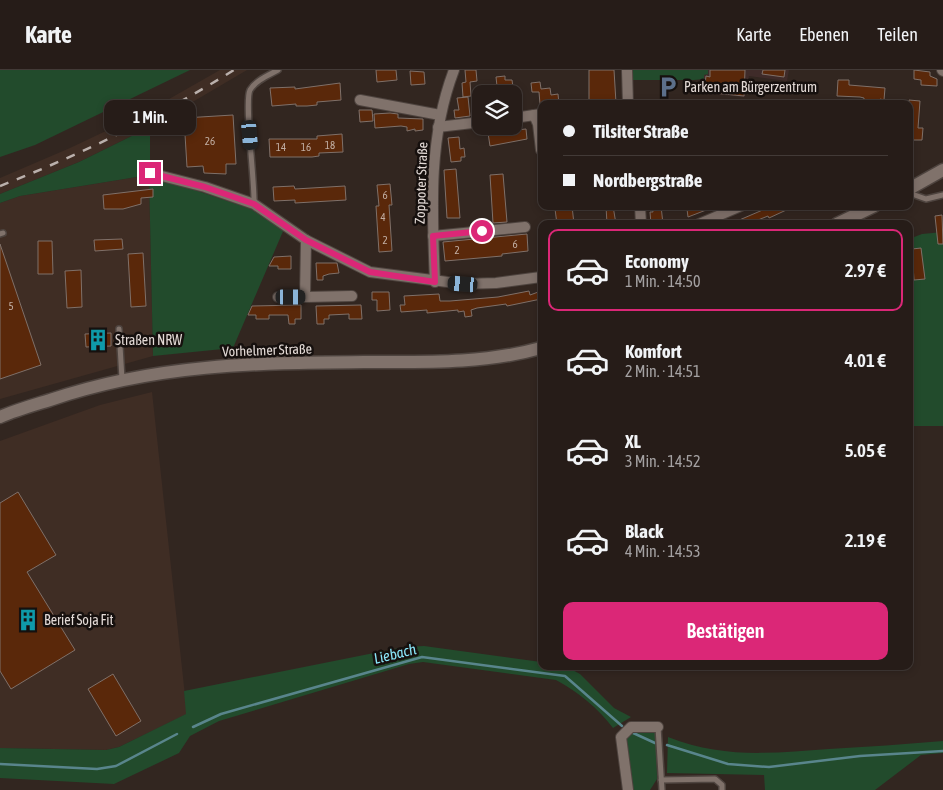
<!DOCTYPE html>
<html lang="de">
<head>
<meta charset="utf-8">
<style>
	:root { --surface:#261c18; --page:#2e2521; --text:#f1f3f6; --muted:#a4a1a2; --line:#423a37; --accent:#db2777 }
	body { margin:0; font-family:"Asap Condensed",sans-serif; background:var(--page); color:var(--text); height:100vh; display:flex; flex-direction:column; font-size:19px; white-space:nowrap }
	* { box-sizing:border-box; margin:0 }
	p { font-size:16px; color:var(--muted) }
	.icon { flex:none; width:28px; height:28px; fill:none; stroke:currentColor; stroke-width:2; stroke-linecap:round; stroke-linejoin:round }
	.map { position:relative; flex:1; overflow:hidden }
	.details { position:absolute; left:538px; top:150px; width:375px; height:450px; display:flex; flex-direction:column; background:var(--surface); border-radius:10px; box-shadow:0 2px 8px #0003,0 0 0 1px var(--line) }
	.details>* { flex:none }
	.guide { position:absolute; left:538px; top:30px; width:375px; height:110px; border-radius:10px; box-shadow:0 2px 8px #0003,0 0 0 1px var(--line); display:grid; align-content:center; height:110px; padding:0 25px; background:var(--surface) }
	.tools { position:absolute; left:472px; top:15px; display:grid; gap:10px }
	.tools a { display:grid; place-items:center; width:50px; height:50px; border-radius:10px; background:var(--surface); box-shadow:0 2px 8px #0003,0 0 0 1px var(--line); font-size:25px }
	.end { position:absolute; width:22px; height:22px; margin:-11px; border:6px solid #db2777; background:#fff; box-shadow:0 0 0 2px #fff }
	.from { border-radius:50% }
	.bubble { position:absolute; height:35px; border-radius:10px; background:var(--surface); box-shadow:0 2px 8px #0003,0 0 0 1px var(--line); font-size:16px; font-weight:600; line-height:35px; text-align:center }
	.car { position:absolute; width:15px; height:30px; margin:-15px -8px; border-radius:6px; box-shadow:0 0 4px 1px #0007; background:linear-gradient(#222 24%,#8ab4d8 0 40%,#222 0 76%,#8ab4d8 0 86%,#222 0) }
	.guide b { display:flex; align-items:center; gap:18px; height:48px; font-size:19px }
	.guide b+b { border-top:1px solid var(--line) }
	.guide i { width:12px; height:12px; background:var(--text) }
	ul { padding:9px 0 0; list-style:none }
	li { display:flex; align-items:center; gap:15px; height:82px; margin:0 10px 8px; padding:0 15px; border:2px solid transparent; border-radius:10px }
	li div { flex:1 }
	li b { display:block; font-size:19px }
	li em { font-style:normal; font-weight:600 }
	li.selected { border-color:var(--accent) }
	li>.icon { width:45px; height:45px; stroke-width:1.5 }
	.cta { display:flex; gap:10px; margin-top:auto; padding:10px 25px }
	.cta a { flex:1; height:58px; border-radius:10px; background:var(--accent); color:#fff; font-size:20px; font-weight:600; line-height:58px; text-align:center }
	header { display:flex; align-items:center; gap:30px; box-sizing:border-box; height:70px; padding:0 25px; background:var(--surface); border-bottom:1px solid var(--line) }
	header strong { font-size:24px }
	nav { display:flex; gap:28px; margin-inline-start:auto; font-size:18px }
	.map>svg:first-child { display:block }
	.built { fill:#3f2d24 }
	.education { fill:#3f2b29 }
	.green { fill:#224b2c }
	.lines { fill:none; stroke-linecap:round; stroke-linejoin:round }
	.stream { stroke:#59858c; stroke-width:2.5 }
	.building { fill:#5a280a; stroke:#7f7069 }
	.service-casing { stroke:#4e443f; stroke-width:8 }
	.minor-casing { stroke:#4e443f; stroke-width:12 }
	.secondary-casing { stroke:#4e443f; stroke-width:15 }
	.service { stroke:#80726b; stroke-width:5 }
	.minor { stroke:#80726b; stroke-width:10 }
	.secondary { stroke:#80726b; stroke-width:12 }
	.rail { stroke:#bab0ac; stroke-width:2.5; stroke-dasharray:9 9; stroke-linecap:butt }
	.route { stroke:#db2777; stroke-width:6 }
	.labels { text-anchor:middle; stroke-width:5; stroke-linejoin:round; paint-order:stroke }
	.number-label { font-size:11px; fill:#c1aea3 }
	.poi-label { font-size:14px; fill:#e3dad6; stroke:#16100e; text-anchor:start }
	.street-label { font-size:14px; fill:#e3dad6; stroke:#16100e }
	.water-label { font-size:15px; font-style:italic; fill:#8ae5f8; stroke:#16100e }
</style>
</head>
<body>
<header>
<strong>Karte</strong>
<nav><a>Karte</a><a>Ebenen</a><a>Teilen</a></nav>
</header>
<div class="map">
<svg width="943" height="720" viewBox="0 0 943 720">
	<rect width="100%" height="100%" fill="#322620"/>
	<!-- built -->
	<g class="built">
		<path d="M220,0H247L150,57L79,92L0,124V108L70,78L148,41Z"/>
		<path d="M149,105L153,286L0,329V133L20,126Z"/>
		<path d="M152,322L187,644L119,677L106,680L0,678V371L100,335Z"/>
	</g>
	<!-- education -->
	<path class="education" d="M708,0H789L787,11L749,6L745,27L702,23L704,5L708,4Z"/>
	<!-- green -->
	<g class="green">
		<path d="M0,0H190L35,75L0,87Z"/>
		<path d="M629,0H708V4L704,5V9L694,10H629Z"/>
		<path d="M150,57V105L251,139L284,159L233,278L153,286L149,105L20,126L0,133V124L79,92Z"/>
		<path d="M943,162V356H909V169L922,164Z"/>
		<path d="M424,576L541,592V596H565L580,604L614,638L631,647L613,658C599,639 577,621 556,610L423,592L409,594L219,651L190,666L179,683L114,714L0,708V678L106,680L119,677L186,644L184,621L404,577Z"/>
		<path d="M633,660L656,661L657,709L650,720H632L625,670Z"/>
		<path d="M668,667C724,689 771,683 829,679C867,677 905,674 943,671V683L921,685L875,720H765L764,705L667,703Z"/>
	</g>
	<g class="lines">
		<!-- stream -->
		<g class="stream">
			<path d="M193,657L221,644L422,587L565,606L622,656"/>
			<path d="M631,662L655,673"/>
			<path d="M667,675L728,694L769,697L860,686L943,681"/>
			<path d="M0,694L97,699L116,696L177,664"/>
		</g>
	</g>
	<!-- building -->
	<g class="building">
		<path d="M376,0H396L397,10L377,12Z"/>
		<path d="M465,0H476L477,11L470,12L471,26L463,27L462,13L466,12Z"/>
		<path d="M589,0H614L616,33L589,34Z"/>
		<path d="M710,0H745L744,26L704,22L706,6L710,7Z"/>
		<path d="M763,0H785L784,7L762,4Z"/>
		<path d="M914,0L930,2V6L937,9V16L921,15V10L914,9Z"/>
		<path d="M410,1L424,2L425,14L411,15Z"/>
		<path d="M505,6V10H512L514,24H493L492,17L497,16L496,7Z"/>
		<path d="M838,10H849V15L885,18L884,30L880,29V32L864,31V28L860,27L837,26Z"/>
		<path d="M540,12L541,19L550,18L551,25L558,24L559,34H540L539,22H532L531,13Z"/>
		<path d="M340,13L341,30L317,32V35L307,36H296V34L272,36L270,18L295,17V19Z"/>
		<path d="M468,27L470,46L455,48L454,40H459L457,28Z"/>
		<path d="M909,30L920,31L918,58H923L922,70H910L912,46L909,45Z"/>
		<path d="M359,40H372L373,51L360,52Z"/>
		<path d="M390,43L398,44V48L423,49V60L415,61V59L407,61V57L401,56L375,58L374,44Z"/>
		<path d="M233,45L236,94H226V104L204,103L203,96L187,97L184,48Z"/>
		<path d="M526,59L527,69L490,76L488,63Z"/>
		<path d="M342,64L343,82L319,83V86L312,87H270L269,69H317V66Z"/>
		<path d="M459,67L460,79L464,78L465,87H461V91L451,92L448,68Z"/>
		<path d="M456,99L460,148H447L444,100Z"/>
		<path d="M503,104L507,152L493,153L490,105Z"/>
		<path d="M390,114L392,135H389L392,181L379,182L376,136H379L377,115Z"/>
		<path d="M294,116L295,119L345,116L346,130L295,133V130L274,131L273,117Z"/>
		<path d="M153,119V127L141,128V134L123,139H104L103,125Z"/>
		<path d="M564,136H572L574,154H557L555,139Z"/>
		<path d="M606,136H613L616,154H607Z"/>
		<path d="M652,136H661L663,154H651L650,142H653Z"/>
		<path d="M693,136H714V137L688,147L687,139Z"/>
		<path d="M764,136H795L769,148L768,146L748,154H730L765,139Z"/>
		<path d="M942,145L943,174H938L935,146Z"/>
		<path d="M527,164L528,181L502,184V186L445,191L443,172Z"/>
		<path d="M122,169L123,179L95,181L94,170Z"/>
		<path d="M38,171H52L53,204H38Z"/>
		<path d="M0,174L41,295L0,309Z"/>
		<path d="M921,178L925,209L914,210L912,179Z"/>
		<path d="M143,183L146,236L131,237L128,184Z"/>
		<path d="M291,186V199H278V196H269L274,187Z"/>
		<path d="M316,193H337L339,203L329,204L323,206V210H317Z"/>
		<path d="M81,200L82,237L67,238L65,201Z"/>
		<path d="M529,221L530,225L541,221V229L507,236L506,234L477,238L471,240L472,246L465,247L464,241L458,242V240L427,243V240L401,242L400,235H405L404,226L439,224L440,231H450L498,227Z"/>
		<path d="M372,222H389L390,240L377,241V230H372Z"/>
		<path d="M301,235V249H295V254H289L288,245H269V249H256V245H248L252,236Z"/>
		<path d="M361,235L362,249H349V244L329,245V249H324V254H317L316,236Z"/>
		<path d="M111,263V276L86,277L85,264Z"/>
		<path d="M18,422L56,485L27,502L75,580L11,619L0,601V433Z"/>
		<path d="M113,604L141,651L116,666L88,619Z"/>
	</g>
	<g class="lines">
		<!-- service casing -->
		<g class="service-casing">
			<g id="service">
				<path d="M909,123L926,129L943,125"/>
				<path d="M254,134C255,112 244,32 250,20C256,10 269,5 278,0"/>
				<path d="M0,164L3,163"/>
				<path d="M119,259L122,309"/>
				<path d="M658,657L662,720"/>
				<path d="M661,710L715,709L722,715V720"/>
			</g>
		</g>
		<!-- minor casing -->
		<g class="minor-casing">
			<g id="minor">
				<path d="M627,0L628,34"/>
				<path d="M942,0L943,1"/>
				<path d="M360,30L440,45"/>
				<path d="M534,45L538,54L541,80"/>
				<path d="M514,48L541,44"/>
				<path d="M438,57L481,52"/>
				<path d="M150,103L205,117L254,134L306,170L370,202L463,214L496,213L541,207"/>
				<path d="M640,136L641,154"/>
				<path d="M699,154L741,136"/>
				<path d="M433,166L525,157"/>
				<path d="M435,212C432,140 428,68 454,0"/>
				<path d="M278,227H305L306,170"/>
				<path d="M305,227L352,226"/>
				<path d="M628,720L621,667L631,657H658"/>
			</g>
		</g>
		<!-- secondary casing -->
		<g class="secondary-casing">
			<g id="secondary">
				<path d="M909,119L943,100"/>
				<path d="M837,154L874,136"/>
				<path d="M0,347C16,340 34,335 50,330C156,294 254,293 364,292C423,292 484,294 541,278"/>
			</g>
		</g>
		<!-- service -->
		<use href="#service" class="service"/>
		<!-- minor -->
		<use href="#minor" class="minor"/>
		<!-- secondary -->
		<use href="#secondary" class="secondary"/>
		<!-- rail -->
		<path class="rail" d="M0,116C82,84 160,46 234,0"/>
	</g>
	<g class="lines">
		<!-- route -->
		<path class="route" d="M150,103L205,117L254,134L306,170L370,202L435,212L433,166L482,161"/>
	</g>
	<!-- icons -->
	<defs>
		<g id="parking-bare" transform="scale(1.725)"><path d="M-3.5-5.5H1a3.5 3.5 0 0 1 0 7H-1V5.5H-3.5ZM-1-3.4V-.6H.8a1.4 1.4 0 0 0 0-2.8Z" fill="#5c6f8a" stroke="#16100e" stroke-width="2.5" paint-order="stroke"/></g>
		<g id="building-bare" transform="scale(1.725)"><path d="M-4-6H4V6H1V3H-1V6H-4ZM-2.5-4.3h1.7v1.8h-1.7ZM.8-4.3h1.7v1.8H.8ZM-2.5-1h1.7V.8h-1.7ZM.8-1h1.7V.8H.8Z" fill="#0f9aa8" stroke="#16100e" stroke-width="2.5" paint-order="stroke"/></g>
	</defs>
	<g fill-rule="evenodd">
		<use href="#parking-bare" x="668" y="17"/>
		<use href="#building-bare" x="98" y="270"/>
		<use href="#building-bare" x="28" y="550"/>
	</g>
	<g class="labels">
		<!-- number labels -->
		<g class="number-label">
			<text x="210" y="75">26</text>
			<text x="330" y="79">18</text>
			<text x="281" y="81">14</text>
			<text x="306" y="81">16</text>
			<text x="385" y="129">6</text>
			<text x="383" y="151">4</text>
			<text x="385" y="174">2</text>
			<text x="515" y="178">6</text>
			<text x="457" y="184">2</text>
			<text x="11" y="240">5</text>
		</g>
		<!-- poi labels -->
		<g class="poi-label">
			<text x="684" y="22">Parken am Bürgerzentrum</text>
			<text x="115" y="275">Straßen NRW</text>
			<text x="44" y="555">Berief Soja Fit</text>
		</g>
		<!-- street labels -->
		<g class="street-label">
			<text transform="translate(421 113) rotate(-88)" y="5">Zoppoter Straße</text>
			<text transform="translate(267 280) rotate(-2)" y="5">Vorhelmer Straße</text>
		</g>
		<!-- water labels -->
		<g class="water-label">
			<text transform="translate(395 584) rotate(-14)" y="5">Liebach</text>
		</g>
	</g>
</svg>
<div class="tools">
<a><svg class="icon" aria-label="layers" viewBox="0 0 24 24"><path d="M12 4l9 5-9 5-9-5zM3 14l9 5 9-5"/></svg></a>
</div>
<i class="end from" style="left:482px;top:161px"></i>
<i class="end" style="left:150px;top:103px"></i>
<div class="bubble" style="left:104px;top:30px;width:92px">1 Min.</div>
<i class="car" style="left:250px;top:65px;rotate:175deg"></i>
<i class="car" style="left:463px;top:214px;rotate:275deg"></i>
<i class="car" style="left:291px;top:227px;rotate:90deg"></i>
<div class="guide">
<b><i class="from"></i>Tilsiter Straße</b>
<b><i></i>Nordbergstraße</b>
</div>
<section class="details">
<ul>
<li class="selected"><svg class="icon" aria-label="car" viewBox="0 0 24 24"><path d="M5 17H2v-5l4-1 3-4h7l3 4 3 1v5h-3M9 17h6M6 11h13"/><circle cx="7" cy="17" r="2"/><circle cx="17" cy="17" r="2"/></svg><div><b>Economy</b><p>1 Min. · 14:50</p></div><em>2.97 €</em></li>
<li><svg class="icon" aria-label="car" viewBox="0 0 24 24"><path d="M5 17H2v-5l4-1 3-4h7l3 4 3 1v5h-3M9 17h6M6 11h13"/><circle cx="7" cy="17" r="2"/><circle cx="17" cy="17" r="2"/></svg><div><b>Komfort</b><p>2 Min. · 14:51</p></div><em>4.01 €</em></li>
<li><svg class="icon" aria-label="car" viewBox="0 0 24 24"><path d="M5 17H2v-5l4-1 3-4h7l3 4 3 1v5h-3M9 17h6M6 11h13"/><circle cx="7" cy="17" r="2"/><circle cx="17" cy="17" r="2"/></svg><div><b>XL</b><p>3 Min. · 14:52</p></div><em>5.05 €</em></li>
<li><svg class="icon" aria-label="car" viewBox="0 0 24 24"><path d="M5 17H2v-5l4-1 3-4h7l3 4 3 1v5h-3M9 17h6M6 11h13"/><circle cx="7" cy="17" r="2"/><circle cx="17" cy="17" r="2"/></svg><div><b>Black</b><p>4 Min. · 14:53</p></div><em>2.19 €</em></li>
</ul>
<div class="cta"><a>Bestätigen</a></div>
</section>
</div>
</body>
</html>
